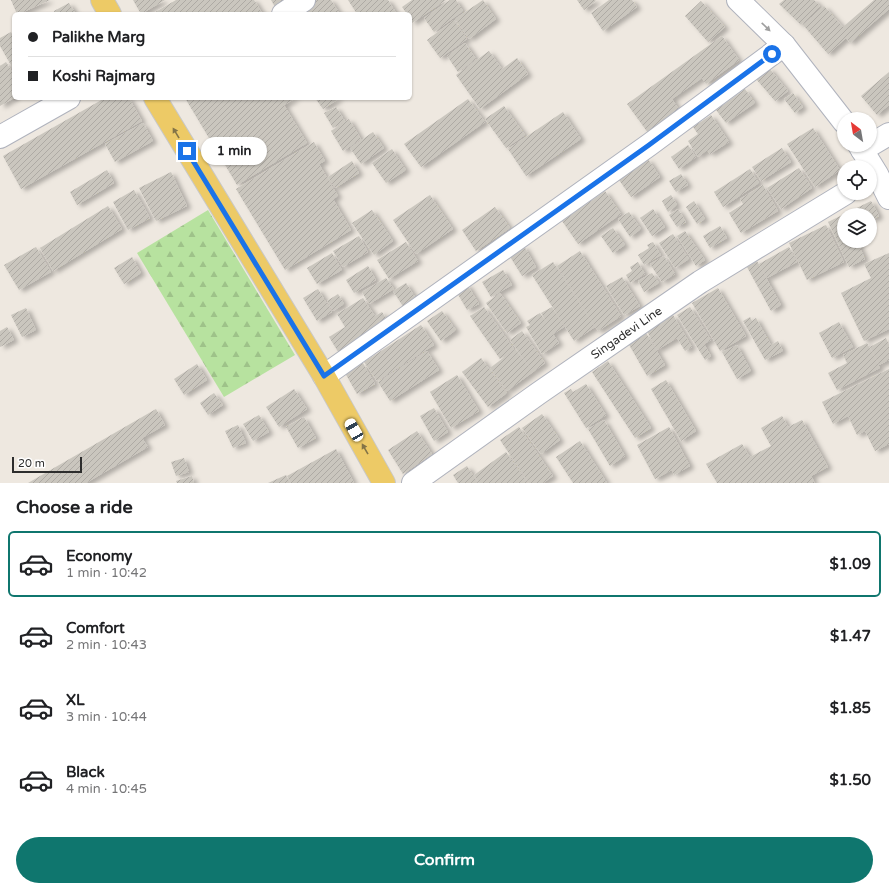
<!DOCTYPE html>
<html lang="en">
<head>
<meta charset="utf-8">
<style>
	:root { --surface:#fff; --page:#f2f2f2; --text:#202124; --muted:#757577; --line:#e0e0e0; --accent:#0f766e }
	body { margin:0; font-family:"Varela Round",sans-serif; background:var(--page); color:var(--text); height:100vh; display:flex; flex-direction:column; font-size:15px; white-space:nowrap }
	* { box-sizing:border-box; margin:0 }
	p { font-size:13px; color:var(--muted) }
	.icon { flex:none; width:22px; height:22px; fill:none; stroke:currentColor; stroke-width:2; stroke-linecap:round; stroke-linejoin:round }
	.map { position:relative; height:483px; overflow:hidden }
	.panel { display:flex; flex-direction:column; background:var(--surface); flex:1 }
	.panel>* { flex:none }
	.guide { position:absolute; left:12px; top:12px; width:400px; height:88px; border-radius:6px; box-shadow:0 1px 3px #0004; display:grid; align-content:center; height:88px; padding:0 16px; background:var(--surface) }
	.needle { width:26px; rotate:329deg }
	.controls { position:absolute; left:837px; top:112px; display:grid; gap:8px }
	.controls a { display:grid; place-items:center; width:40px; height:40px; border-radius:50%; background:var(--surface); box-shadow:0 1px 3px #0004; font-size:20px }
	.scale { position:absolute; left:12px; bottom:10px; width:70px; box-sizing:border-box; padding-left:4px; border:2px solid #2d2d2d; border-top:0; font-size:11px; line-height:14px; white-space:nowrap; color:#2d2d2d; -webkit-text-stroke:3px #fff; paint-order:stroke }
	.end { position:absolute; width:18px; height:18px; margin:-9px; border:5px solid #1a73e8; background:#fff; box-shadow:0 0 0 2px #fff }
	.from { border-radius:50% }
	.bubble { position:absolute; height:28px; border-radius:14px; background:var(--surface); box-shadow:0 1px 3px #0004; font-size:13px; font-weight:700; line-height:28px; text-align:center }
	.car { position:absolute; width:12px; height:24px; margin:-12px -6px; border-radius:5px; box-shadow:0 0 3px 1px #0007; background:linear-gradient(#fff 24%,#345 0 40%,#fff 0 76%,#345 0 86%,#fff 0) }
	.guide b { display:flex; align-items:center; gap:14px; height:38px; font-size:15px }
	.guide b+b { border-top:1px solid var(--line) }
	.guide i { width:10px; height:10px; background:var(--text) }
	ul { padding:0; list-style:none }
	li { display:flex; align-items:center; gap:12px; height:66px; margin:0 8px 6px; padding:0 8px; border:2px solid transparent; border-radius:6px }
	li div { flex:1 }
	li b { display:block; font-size:15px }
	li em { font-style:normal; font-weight:700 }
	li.selected { border-color:var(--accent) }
	li>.icon { width:36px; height:36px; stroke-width:1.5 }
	h2 { padding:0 16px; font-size:18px; line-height:48px }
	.action { display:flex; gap:8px; margin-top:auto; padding:8px 16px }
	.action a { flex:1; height:46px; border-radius:24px; background:var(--accent); color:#fff; font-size:16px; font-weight:700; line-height:46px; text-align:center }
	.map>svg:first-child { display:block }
	.forest { fill:url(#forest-firs) }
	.building { fill:url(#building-hatch); filter:url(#shadow) }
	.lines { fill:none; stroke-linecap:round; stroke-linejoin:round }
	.minor-casing { stroke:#b0b3bd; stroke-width:24 }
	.primary-casing { stroke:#c8c8c8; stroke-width:24 }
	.minor { stroke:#fff; stroke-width:22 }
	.primary { stroke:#edca66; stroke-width:22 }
	.oneway { fill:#a0a0a0 }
	.oneway2 { fill:#837447 }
	.route { stroke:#1a73e8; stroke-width:5 }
	.labels { text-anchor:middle; stroke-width:4; stroke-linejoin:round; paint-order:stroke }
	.street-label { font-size:12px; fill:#2d2d2d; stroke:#fff }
</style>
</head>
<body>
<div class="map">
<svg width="889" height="483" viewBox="0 0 889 483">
	<defs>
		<pattern id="forest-firs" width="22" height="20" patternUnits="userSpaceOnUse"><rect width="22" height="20" fill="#b7e29f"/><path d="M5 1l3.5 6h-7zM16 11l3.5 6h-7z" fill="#9ec289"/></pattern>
		<pattern id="building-hatch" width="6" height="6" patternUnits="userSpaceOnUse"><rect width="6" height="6" fill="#cac6be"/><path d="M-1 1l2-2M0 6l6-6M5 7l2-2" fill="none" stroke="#aeaaa4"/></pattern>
		<filter id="shadow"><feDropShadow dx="4.5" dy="2.5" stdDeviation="2" flood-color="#0004"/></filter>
	</defs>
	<rect width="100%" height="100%" fill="#eee8e0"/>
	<!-- forest -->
	<path class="forest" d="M208,210L295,355L224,397L137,253Z"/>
	<!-- building -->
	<g class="building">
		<path d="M11,0H50L19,14H17Z"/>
		<path d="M133,0H165L141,14Z"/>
		<path d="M176,0H254L263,14H152Z"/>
		<path d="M271,0H285L275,7Z"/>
		<path d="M313,0H331L340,14H292Z"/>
		<path d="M348,0H388L397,14H357Z"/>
		<path d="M412,0H446L412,23L410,19V14H407L402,7Z"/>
		<path d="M450,0H456L463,11L434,32L424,18Z"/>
		<path d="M483,0L496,19L469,39L455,19Z"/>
		<path d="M577,0H595L596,1L584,10Z"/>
		<path d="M609,0H632L637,7L603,31L591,13Z"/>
		<path d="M784,0H814L820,6L801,25L779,4Z"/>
		<path d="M874,0H889V9L850,43L846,38L828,54L803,25L824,6L843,27Z"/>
		<path d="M701,1L725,27L708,42L685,16Z"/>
		<path d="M69,3L76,14H55L54,11Z"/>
		<path d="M454,20L467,39L440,58L427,40Z"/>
		<path d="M11,32L14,38V66L12,67L0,46V38Z"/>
		<path d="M722,36L739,60L706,84L702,78L672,99L682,114L651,137L627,104Z"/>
		<path d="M465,43L476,59L458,72L447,56Z"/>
		<path d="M489,51L502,69L517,58L528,74L480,109L456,75Z"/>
		<path d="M6,62L14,75V98L0,106V66Z"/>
		<path d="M769,68L788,91L775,101L756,79Z"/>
		<path d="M889,72V105L877,115L861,96Z"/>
		<path d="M745,89L755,103L726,123L716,110Z"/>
		<path d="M793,93L803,107L795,113L784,99Z"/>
		<path d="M105,98H129L142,121L21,189L3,156Z"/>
		<path d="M185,98H296L284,105L307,143L237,185Z"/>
		<path d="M315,98H340L323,109Z"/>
		<path d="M468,99L485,122L421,167L404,144Z"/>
		<path d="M504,106L525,135L506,148L485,119Z"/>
		<path d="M336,107L345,121L333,128L324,113Z"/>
		<path d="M563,112L581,139L526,176L508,149Z"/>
		<path d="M711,115L729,142L710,154L707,150L698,157L688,141L698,134L693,127Z"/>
		<path d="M349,119L361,139L343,151L331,131Z"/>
		<path d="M143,123L153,141L115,162L105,144Z"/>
		<path d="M813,128L840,170L815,187L787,144Z"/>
		<path d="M373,132L384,148L361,164L350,148Z"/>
		<path d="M314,142L325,161L319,164L338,196L333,199L351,230L285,270L236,189Z"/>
		<path d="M688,145L696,157L679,169L671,157Z"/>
		<path d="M782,148L791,162L761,181L752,167Z"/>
		<path d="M392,149L406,170L386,183L372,163Z"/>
		<path d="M648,159L660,177L631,197L619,180Z"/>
		<path d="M352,161L359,173L335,188L328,177Z"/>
		<path d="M799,168L812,188L781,209L767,188Z"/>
		<path d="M750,169L759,183L723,207L714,192Z"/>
		<path d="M107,170L114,183L77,205L70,192Z"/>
		<path d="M171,172L187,206L156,221L139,188Z"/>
		<path d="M681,174L688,185L676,192L669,181Z"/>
		<path d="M763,185L778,211L741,233L729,213L743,204L740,199Z"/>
		<path d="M134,190L150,218L128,230L113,202Z"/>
		<path d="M605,191L621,214L578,244L562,221Z"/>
		<path d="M430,195L453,229L416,254L393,220Z"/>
		<path d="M671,195L677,205L668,212L662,201Z"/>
		<path d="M694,201L705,219L697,224L686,207Z"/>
		<path d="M871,201L879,216L870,221V215H844V241H857L865,259L849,267L828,222Z"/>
		<path d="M108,206L122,229L53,271L40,248Z"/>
		<path d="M495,207L510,228L476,251L462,230Z"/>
		<path d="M653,209L665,227L652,236L640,218Z"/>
		<path d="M678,209L686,222L677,227L669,215Z"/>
		<path d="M372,210L393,241L374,255L352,223Z"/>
		<path d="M629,212L641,229L630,237L618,219Z"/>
		<path d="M826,225L844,262L807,280L789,243Z"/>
		<path d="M720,226L727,238L710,248L703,236Z"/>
		<path d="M613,228L625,245L613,253L601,236Z"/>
		<path d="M685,231L705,260L696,266L677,236Z"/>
		<path d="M673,234L689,259L675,268L659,243Z"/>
		<path d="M359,236L368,252L343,267L333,251Z"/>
		<path d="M406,242L418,261L389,279L377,260Z"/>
		<path d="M653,242L661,255L644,265L638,255L649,248L647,245Z"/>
		<path d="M524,246L536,267L522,276L509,255Z"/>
		<path d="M36,247L51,272L19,290L4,265Z"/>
		<path d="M789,247L797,262L767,278L759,264Z"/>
		<path d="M580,251L621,316L598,331L557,266Z"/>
		<path d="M332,253L342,270L317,284L307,268Z"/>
		<path d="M889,253V329L864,341L841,293L871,278L864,264Z"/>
		<path d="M664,256L675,274L662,282L650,264Z"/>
		<path d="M132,257L141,273L124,284L114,268Z"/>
		<path d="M757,261L781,305L771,311L747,267Z"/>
		<path d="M553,262L595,327L574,341L532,275Z"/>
		<path d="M638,262L645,274L630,283L626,275L632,271L630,267Z"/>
		<path d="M368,266L376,280L354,293L346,280Z"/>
		<path d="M503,270L512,285L491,297L482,282Z"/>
		<path d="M652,273L659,283L644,292L638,281Z"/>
		<path d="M622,277L640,306L624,315L606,286Z"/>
		<path d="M386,278L394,289L369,304L362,292Z"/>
		<path d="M406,283L417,300L404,308L393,291Z"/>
		<path d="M467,284L479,304L467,310L456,291Z"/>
		<path d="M718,288L746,336L720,351L692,303Z"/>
		<path d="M318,289L332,312L317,321L303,298Z"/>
		<path d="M500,293L521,323L507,333L486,303Z"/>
		<path d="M338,294L344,304L333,311L327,301Z"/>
		<path d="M363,298L375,316L382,312L390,325L340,355L329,337L345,327L337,314Z"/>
		<path d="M484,307L514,349L500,359L470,316Z"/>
		<path d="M552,307L564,327L553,334L559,343L542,354L526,327L530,325L527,321L540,313L549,326L541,313Z"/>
		<path d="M690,307L711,340L704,344L711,356L705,360L677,315Z"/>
		<path d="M26,308L36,330L22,337L11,315Z"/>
		<path d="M442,311L456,330L441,341L427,321Z"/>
		<path d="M673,315L692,347L685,351L677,338L657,350L647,331Z"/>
		<path d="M750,317L752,321L756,318L771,345L778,341L783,351L765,360L743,321Z"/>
		<path d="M839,322L853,347L832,358L819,333Z"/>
		<path d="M421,325L434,345L377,381L364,362Z"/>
		<path d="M7,327L14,340L0,347V331Z"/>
		<path d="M522,331L545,363L533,372L510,340Z"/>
		<path d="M646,333L665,365L647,376L628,343Z"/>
		<path d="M886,338L889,345V360L879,365L870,347Z"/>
		<path d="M867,343L880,368L837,390L828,373L847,363L843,355Z"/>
		<path d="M737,345L751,371L737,379L722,352Z"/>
		<path d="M515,349L533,372L507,391L490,368Z"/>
		<path d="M427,351L439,370L390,401L378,382Z"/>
		<path d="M481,358L507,393L488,407L462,372Z"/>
		<path d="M608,361L651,428L635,438L592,372Z"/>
		<path d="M363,363L375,384L357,394L345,373Z"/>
		<path d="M197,364L207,380L184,395L174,379Z"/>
		<path d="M889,369V444L875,451L865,431L857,435L848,416L833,424L822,402Z"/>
		<path d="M457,375L479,411L451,428L430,392Z"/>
		<path d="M666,380L696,431L681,441L651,389Z"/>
		<path d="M586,384L606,415L586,428L564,393L571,389L573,392Z"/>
		<path d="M294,389L307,409L279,427L266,407Z"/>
		<path d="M214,393L223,405L208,415L200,403Z"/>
		<path d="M434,408L448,432L434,441L420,416Z"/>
		<path d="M156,409L165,425L142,438L148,447L86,483H28Z"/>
		<path d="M542,414L560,440L541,454L522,428Z"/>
		<path d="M259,415L269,432L253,441L243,424Z"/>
		<path d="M782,416L788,427L802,420L828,467L811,476L815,483H717L706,464L742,444L750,457L771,446L761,428Z"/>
		<path d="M304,417L316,438L298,448L286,427Z"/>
		<path d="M604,420L625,456L610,466L588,429Z"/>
		<path d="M238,425L246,443L233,448L225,431Z"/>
		<path d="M519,427L553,476L543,483H529L500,440Z"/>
		<path d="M669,427L690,466L674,475L672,470L655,479L637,445Z"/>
		<path d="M417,431L432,454L403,474L388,450Z"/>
		<path d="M580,441L607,483H573L556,457Z"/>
		<path d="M336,449L354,483H291L287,476Z"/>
		<path d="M506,452L528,483H479L474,475Z"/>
		<path d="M184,458L189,472L176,476L171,462Z"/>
		<path d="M467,466L478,483H458L453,475Z"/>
		<path d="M286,475L290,483H268Z"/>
		<path d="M192,476L194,483H177L176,481Z"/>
	</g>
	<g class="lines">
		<!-- minor casing -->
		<g class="minor-casing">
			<g id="minor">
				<path d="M738,0L784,45L844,122"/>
				<path d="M283,14L304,0"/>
				<path d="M0,137L69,98"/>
				<path d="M859,145L877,174L889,198"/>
				<path d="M862,150L889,134"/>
				<path d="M324,376L649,145L784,45"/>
				<path id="s1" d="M413,483L539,393L700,282L846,193"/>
			</g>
		</g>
		<!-- primary casing -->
		<g class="primary-casing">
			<g id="primary">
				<path d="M102,0L110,14"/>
				<path d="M155,98L324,376L384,483"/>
			</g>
		</g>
		<!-- minor -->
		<use href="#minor" class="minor"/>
		<!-- primary -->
		<use href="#primary" class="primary"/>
	</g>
	<!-- one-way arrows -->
	<defs><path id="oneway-solid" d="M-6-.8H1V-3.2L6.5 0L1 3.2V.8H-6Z"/></defs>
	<use class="oneway" href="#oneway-solid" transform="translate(766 27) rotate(44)"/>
	<g class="oneway2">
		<use href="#oneway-solid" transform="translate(176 133) rotate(-121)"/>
		<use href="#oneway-solid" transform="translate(365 449) rotate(-120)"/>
	</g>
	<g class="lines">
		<!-- route -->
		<path class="route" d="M187,151L324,376L649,145L772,54"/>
	</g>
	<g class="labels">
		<!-- street labels -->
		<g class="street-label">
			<text dy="4" stroke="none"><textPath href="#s1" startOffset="261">Singadevi Line</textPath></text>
		</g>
	</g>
</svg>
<div class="controls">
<a><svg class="needle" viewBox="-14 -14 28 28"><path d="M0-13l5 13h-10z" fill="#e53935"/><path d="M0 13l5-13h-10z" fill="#757577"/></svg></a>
<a><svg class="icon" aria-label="locate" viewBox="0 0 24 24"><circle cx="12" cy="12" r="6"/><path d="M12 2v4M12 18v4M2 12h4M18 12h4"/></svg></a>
<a><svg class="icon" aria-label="layers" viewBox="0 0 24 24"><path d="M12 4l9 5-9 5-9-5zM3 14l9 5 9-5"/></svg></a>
</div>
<div class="scale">20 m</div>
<i class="end from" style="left:772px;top:54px"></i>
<i class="end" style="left:187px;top:151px"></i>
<div class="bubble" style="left:201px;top:137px;width:66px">1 min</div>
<i class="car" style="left:354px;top:430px;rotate:330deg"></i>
<div class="guide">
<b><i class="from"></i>Palikhe Marg</b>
<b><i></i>Koshi Rajmarg</b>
</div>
</div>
<section class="panel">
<h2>Choose a ride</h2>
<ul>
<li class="selected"><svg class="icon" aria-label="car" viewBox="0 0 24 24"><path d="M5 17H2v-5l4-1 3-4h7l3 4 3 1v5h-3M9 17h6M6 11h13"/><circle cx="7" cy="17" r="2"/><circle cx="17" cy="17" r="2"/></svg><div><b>Economy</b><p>1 min · 10:42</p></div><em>$1.09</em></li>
<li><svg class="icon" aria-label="car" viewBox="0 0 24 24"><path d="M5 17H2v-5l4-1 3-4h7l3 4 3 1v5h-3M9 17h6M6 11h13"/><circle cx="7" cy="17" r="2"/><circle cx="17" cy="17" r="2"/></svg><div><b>Comfort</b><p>2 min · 10:43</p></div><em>$1.47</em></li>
<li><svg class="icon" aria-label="car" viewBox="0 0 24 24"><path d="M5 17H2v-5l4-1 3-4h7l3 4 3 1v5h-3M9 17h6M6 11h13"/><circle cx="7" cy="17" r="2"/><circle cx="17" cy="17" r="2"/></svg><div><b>XL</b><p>3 min · 10:44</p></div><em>$1.85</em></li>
<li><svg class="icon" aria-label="car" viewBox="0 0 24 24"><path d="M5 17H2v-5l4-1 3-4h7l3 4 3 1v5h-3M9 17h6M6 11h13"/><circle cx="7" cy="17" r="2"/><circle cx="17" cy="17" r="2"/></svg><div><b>Black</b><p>4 min · 10:45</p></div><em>$1.50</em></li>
</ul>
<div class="action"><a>Confirm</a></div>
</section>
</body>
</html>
